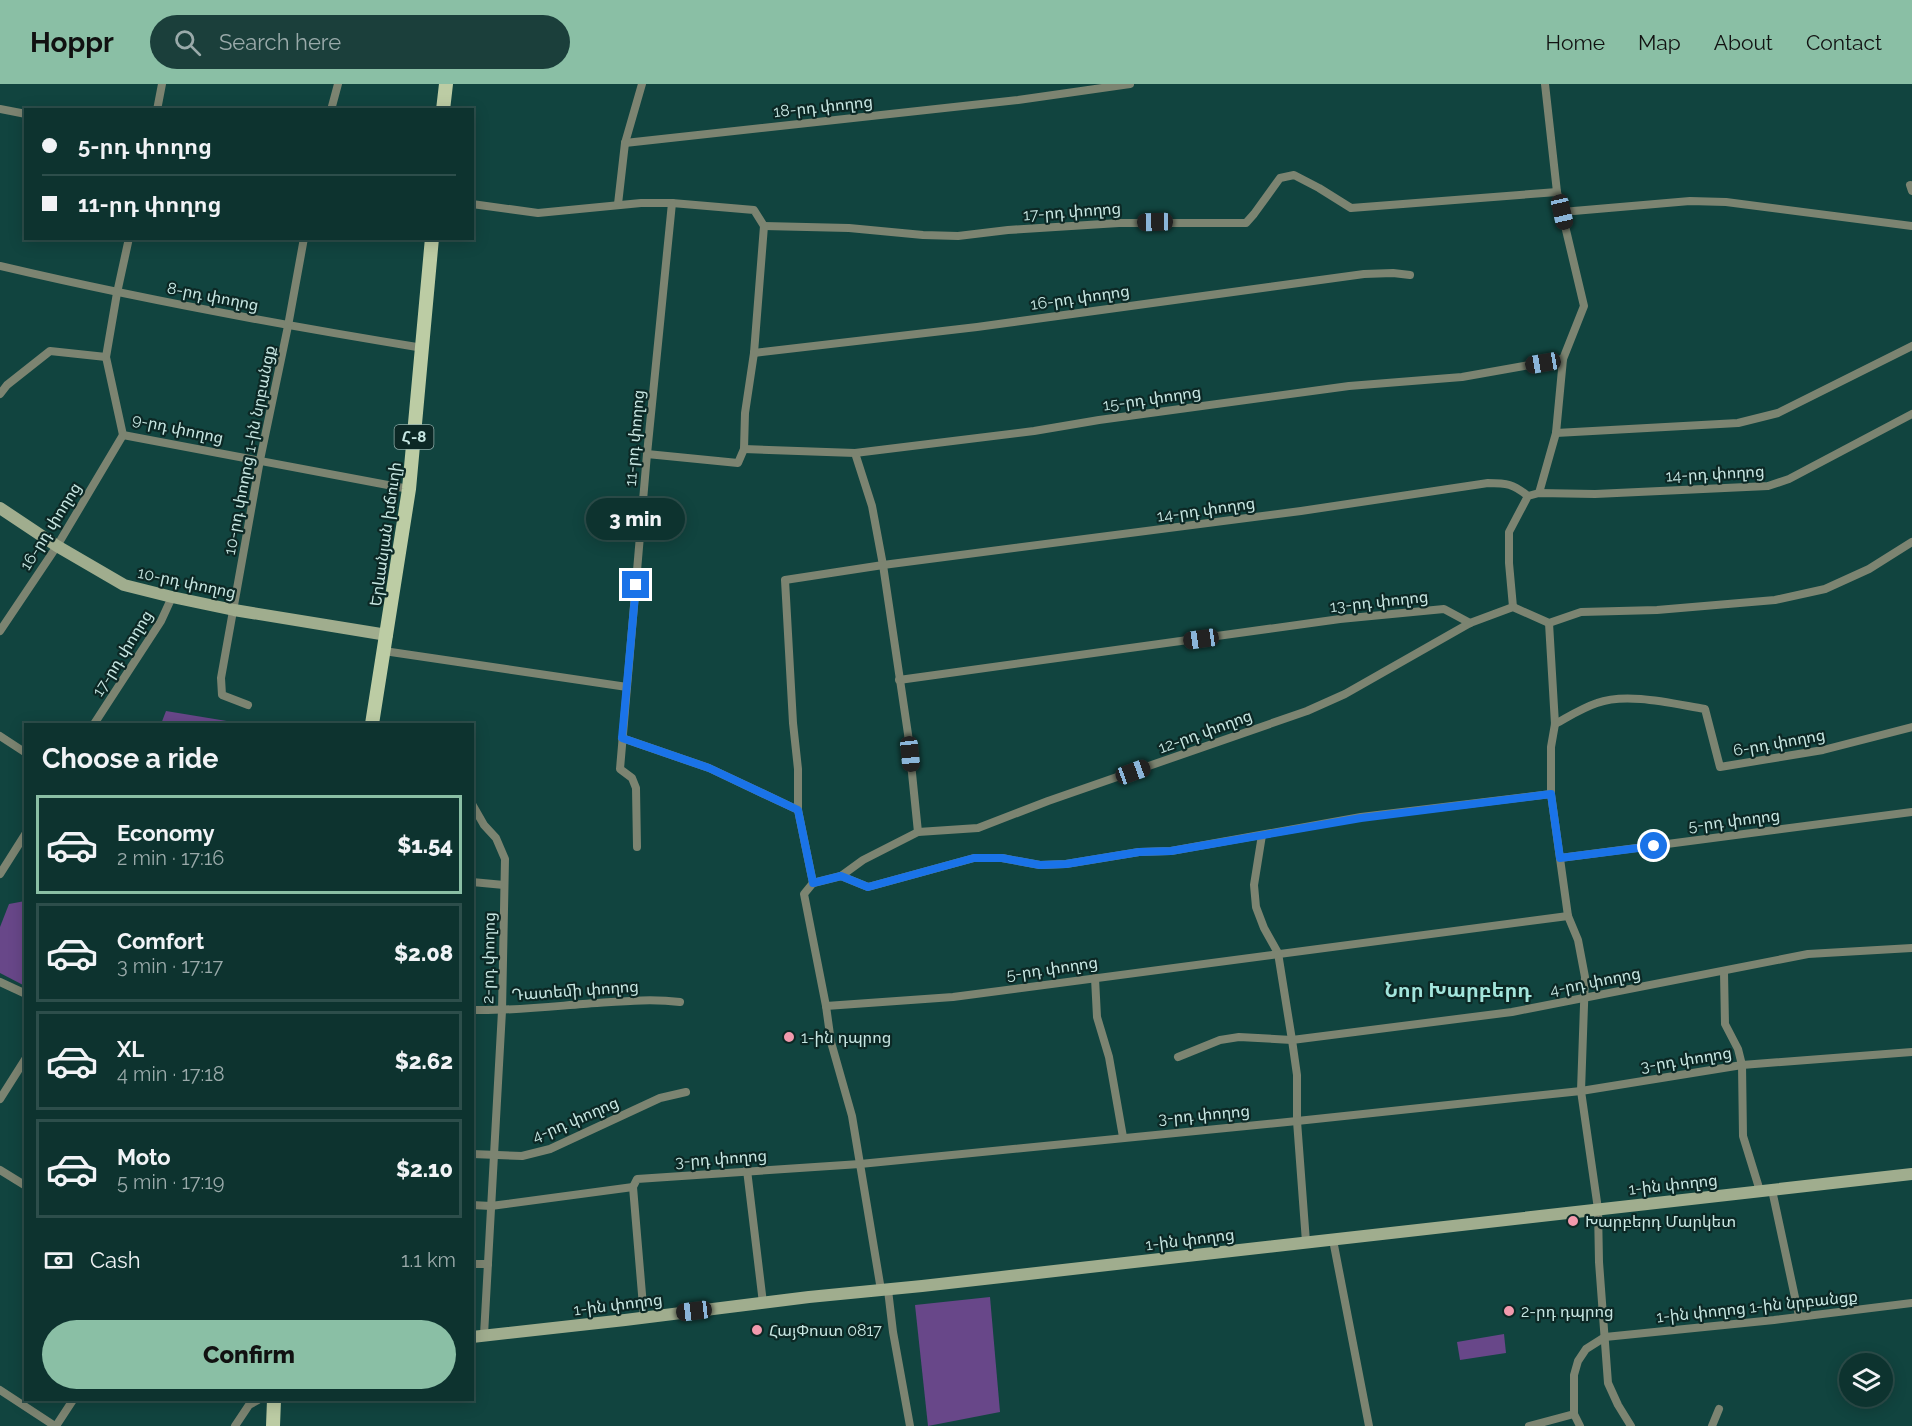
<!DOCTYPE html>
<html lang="en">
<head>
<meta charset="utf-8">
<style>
	:root { --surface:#0d332f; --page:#1b3f3b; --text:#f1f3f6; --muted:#9aaaaa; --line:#2d4e4b; --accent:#8abfa5 }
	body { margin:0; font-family:Raleway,"Noto Sans Armenian",sans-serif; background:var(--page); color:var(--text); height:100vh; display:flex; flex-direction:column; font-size:22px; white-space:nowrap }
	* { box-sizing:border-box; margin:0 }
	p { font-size:20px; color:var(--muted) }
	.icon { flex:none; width:33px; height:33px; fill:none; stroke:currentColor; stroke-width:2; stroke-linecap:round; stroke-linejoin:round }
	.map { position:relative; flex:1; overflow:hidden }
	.details { position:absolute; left:24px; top:639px; width:450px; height:678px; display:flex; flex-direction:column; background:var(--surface); border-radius:0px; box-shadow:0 3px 15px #0003,0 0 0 2px var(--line) }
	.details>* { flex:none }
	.banner { position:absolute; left:24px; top:24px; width:450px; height:132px; border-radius:0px; box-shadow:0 3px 15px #0003,0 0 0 2px var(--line); display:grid; align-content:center; height:132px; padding:0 18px; background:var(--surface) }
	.tools { position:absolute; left:1839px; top:1269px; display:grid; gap:12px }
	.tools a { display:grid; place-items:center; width:54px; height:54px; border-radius:50%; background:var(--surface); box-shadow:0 3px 15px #0003,0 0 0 2px var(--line); font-size:30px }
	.end { position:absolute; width:27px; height:27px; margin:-14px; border:8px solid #1a73e8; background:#fff; box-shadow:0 0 0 3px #fff }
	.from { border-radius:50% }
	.bubble { position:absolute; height:42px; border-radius:21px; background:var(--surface); box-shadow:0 3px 15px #0003,0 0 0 2px var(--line); font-size:20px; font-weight:800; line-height:42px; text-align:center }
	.car { position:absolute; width:18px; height:36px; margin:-18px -9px; border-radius:8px; box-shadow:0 0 4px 2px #0007; background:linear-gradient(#222 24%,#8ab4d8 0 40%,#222 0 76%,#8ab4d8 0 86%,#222 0) }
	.banner b { display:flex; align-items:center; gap:21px; height:57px; font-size:22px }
	.banner b+b { border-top:2px solid var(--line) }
	.banner i { width:15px; height:15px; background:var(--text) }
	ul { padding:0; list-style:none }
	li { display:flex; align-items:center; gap:18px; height:99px; margin:0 12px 9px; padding:0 6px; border:3px solid var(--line); border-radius:0px }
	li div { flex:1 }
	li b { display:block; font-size:22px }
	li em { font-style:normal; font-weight:800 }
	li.current { border-color:var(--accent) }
	li>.icon { width:54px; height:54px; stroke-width:1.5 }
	h2 { padding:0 18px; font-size:27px; line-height:72px }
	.pay { display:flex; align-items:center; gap:15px; height:66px; padding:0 18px; font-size:22px }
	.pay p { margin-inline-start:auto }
	.cta { display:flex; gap:12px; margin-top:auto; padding:12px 18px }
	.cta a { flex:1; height:69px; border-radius:36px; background:var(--accent); color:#111; font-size:24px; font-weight:800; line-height:69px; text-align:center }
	header { display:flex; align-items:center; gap:36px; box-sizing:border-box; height:84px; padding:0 30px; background:var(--accent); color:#111 }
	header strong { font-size:28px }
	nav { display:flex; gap:33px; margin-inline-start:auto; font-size:21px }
	.search { width:420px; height:54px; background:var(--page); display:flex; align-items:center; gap:15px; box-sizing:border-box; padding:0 21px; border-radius:33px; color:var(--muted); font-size:22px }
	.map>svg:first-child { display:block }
	.green { fill:#684789 }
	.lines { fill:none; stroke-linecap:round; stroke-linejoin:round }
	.street { stroke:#7c8471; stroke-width:8 }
	.secondary { stroke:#a0ad8e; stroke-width:12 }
	.primary { stroke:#bccca4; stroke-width:14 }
	.route { stroke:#1a73e8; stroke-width:8 }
	.poi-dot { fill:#f29aad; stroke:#0c2825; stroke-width:2 }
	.labels { text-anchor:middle; stroke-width:4.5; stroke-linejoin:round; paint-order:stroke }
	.shield { fill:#0c2825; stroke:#8fada9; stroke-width:1.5 }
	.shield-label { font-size:15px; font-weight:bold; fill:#c7e6e2 }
	.street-label { font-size:16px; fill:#c7e6e2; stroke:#0c2825 }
	.poi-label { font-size:16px; fill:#c7e6e2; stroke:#0c2825; text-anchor:start }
	.quarter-label { font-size:20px; font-weight:bold; fill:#a3e5dc; stroke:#0c2825 }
</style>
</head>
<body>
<header>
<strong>Hoppr</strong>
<div class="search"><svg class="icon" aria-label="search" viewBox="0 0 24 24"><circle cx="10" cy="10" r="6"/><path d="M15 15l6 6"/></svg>Search here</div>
<nav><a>Home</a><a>Map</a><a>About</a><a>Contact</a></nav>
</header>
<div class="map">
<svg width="1912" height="1342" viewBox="0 0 1912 1342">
	<rect width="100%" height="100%" fill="#11443f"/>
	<!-- green -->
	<g class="green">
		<path d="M166,627L245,640H161Z"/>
		<path d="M25,817H26L25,902L0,889V843L9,820Z"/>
		<path d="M990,1213L1000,1328L928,1342L915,1221Z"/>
		<path d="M1504,1250L1506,1269L1460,1276L1457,1258Z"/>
	</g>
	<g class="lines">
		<!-- street -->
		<g class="street">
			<path d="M0,25L26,30"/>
			<path d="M157,26L162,0"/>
			<path d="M331,26L338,0"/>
			<path d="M625,59L1018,16L1130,0"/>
			<path d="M1910,101L1912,107"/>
			<path d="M472,120L538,129L641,119H672L754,126L764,142"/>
			<path d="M618,120L625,59L642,0"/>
			<path d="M1562,128L1690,117L1726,118L1912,142"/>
			<path d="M764,142L849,144L923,151L958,152L1008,146L1119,139H1246L1254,130L1280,94L1294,91L1319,104L1351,124L1557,108"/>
			<path d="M129,154L117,209L106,273L123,351L409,405"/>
			<path d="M0,182C140,215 281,241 423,264"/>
			<path d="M754,269L977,243L1364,190L1393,189L1410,191"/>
			<path d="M0,310L7,301L50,267L106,273"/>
			<path d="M1556,349L1738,339L1778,329L1912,262"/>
			<path d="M744,365L855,369L1034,347L1099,336L1349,302L1462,293L1563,275"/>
			<path d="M855,369L872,422L883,481L908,650L918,748"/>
			<path d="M647,370L738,379L744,365L745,329L754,269L764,142"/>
			<path d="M1539,409L1556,349L1563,275L1584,222L1557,108L1545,0"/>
			<path d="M1513,523L1509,479V448L1528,412L1539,409L1595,410L1768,402L1789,395L1912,330"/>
			<path d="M1549,539L1555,640L1551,663V710L1568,832L1578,856L1585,893L1581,1007L1598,1125L1599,1178L1608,1299L1618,1321L1631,1342"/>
			<path d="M0,547L57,462L123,351"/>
			<path d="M384,567L627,603"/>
			<path d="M899,596L1340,535L1444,525L1470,539"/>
			<path d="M248,621L222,611L221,594L260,376L288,242L304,154"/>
			<path d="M94,640L161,537L172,513"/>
			<path d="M1555,640C1568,633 1582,624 1597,619C1627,608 1674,620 1705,625L1720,683L1823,666L1912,643"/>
			<path d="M0,652L26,669"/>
			<path d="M622,654L709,684L798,726"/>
			<path d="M472,720L484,741L496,754L505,775L502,927L484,1251"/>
			<path d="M1262,751L1254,801L1256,823L1264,844L1278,869L1292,956L1297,991V1037L1306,1158"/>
			<path d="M637,763L636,704L632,694L620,685L647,370L672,119"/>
			<path d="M1560,774L1912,728"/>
			<path d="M0,790L26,749"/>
			<path d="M841,792L868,803L974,774H1002L1040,781L1066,780L1139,768L1171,767L1361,733L1551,710"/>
			<path d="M472,798L504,801"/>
			<path d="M813,799L798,726V685L793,639L785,496L883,481L1301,427L1488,399C1507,399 1513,400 1528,412"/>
			<path d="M1724,888L1725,940L1738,965L1742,981L1743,1052L1760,1107"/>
			<path d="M1095,894L1097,933L1109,973L1123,1053"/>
			<path d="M0,898L26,910"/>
			<path d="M826,922L804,810L813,799L841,792L863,776L918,748L978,744L1048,717L1307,627L1345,610L1470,539L1513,523L1549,539L1581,528L1657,526L1775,516L1825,505L1869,485L1912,458"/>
			<path d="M472,926C510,927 546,923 583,920C616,918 648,914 680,918"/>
			<path d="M1178,973L1220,956L1239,953L1292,956L1512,928L1808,870L1912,864"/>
			<path d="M0,1015L26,974"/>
			<path d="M472,1070L522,1072L550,1065L660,1014L686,1008"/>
			<path d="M0,1086L26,1102"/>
			<path d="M747,1086L763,1219"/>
			<path d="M1772,1106L1799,1232"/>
			<path d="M472,1121L491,1122L633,1103"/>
			<path d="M1333,1156L1369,1342"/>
			<path d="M472,1180H488"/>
			<path d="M881,1206L852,1032L831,958L826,922L953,913L1568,832"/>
			<path d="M888,1206L893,1248L910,1342"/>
			<path d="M644,1234L633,1103L637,1095L860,1080L1297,1037L1581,1007L1742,981L1912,968"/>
			<path d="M0,1306L55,1342"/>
			<path d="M56,1342L73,1316"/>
			<path d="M235,1342L249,1321L258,1316"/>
			<path d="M1529,1342L1574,1330"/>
			<path d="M1580,1342L1574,1330V1291L1578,1277L1586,1265L1605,1253L1774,1236L1912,1219"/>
			<path d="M1712,1342L1719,1325"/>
		</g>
		<!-- secondary -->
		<g class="secondary">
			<path d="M0,424L57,462L124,501L172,513L234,526L387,551"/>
			<path d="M472,1253L625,1236L809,1213L922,1202L1912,1090"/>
		</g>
		<!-- primary -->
		<g class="primary">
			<path d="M443,26L446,0"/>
			<path d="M372,640L409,405L432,154"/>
			<path d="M273,1342L274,1316"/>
		</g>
	</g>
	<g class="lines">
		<!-- route -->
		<path class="route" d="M636,501L622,654L709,684L798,726L813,799L841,792L868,803L974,774H1002L1040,781L1066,780L1139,768L1171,767L1361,734L1551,710L1560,774L1654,762"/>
	</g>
	<!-- markers -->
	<g class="poi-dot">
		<circle cx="789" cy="953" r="6"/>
		<circle cx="1573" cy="1137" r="6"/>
		<circle cx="1509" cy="1227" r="6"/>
		<circle cx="757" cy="1246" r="6"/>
	</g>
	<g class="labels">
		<!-- shield labels -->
		<rect class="shield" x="394.5" y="341" width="39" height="24" rx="4.5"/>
		<g class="shield-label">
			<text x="414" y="358">Հ-8</text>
		</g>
		<!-- street labels -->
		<g class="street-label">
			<text transform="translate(823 22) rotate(-6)" y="6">18-րդ փողոց</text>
			<text transform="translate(1072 127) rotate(-4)" y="6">17-րդ փողոց</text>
			<text transform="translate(213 212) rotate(11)" y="6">8-րդ փողոց</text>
			<text transform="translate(1080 213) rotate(-8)" y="6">16-րդ փողոց</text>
			<text transform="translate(1152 314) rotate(-8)" y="6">15-րդ փողոց</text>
			<text transform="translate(178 344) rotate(12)" y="6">9-րդ փողոց</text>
			<text transform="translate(634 354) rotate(-85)" y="6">11-րդ փողոց</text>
			<text transform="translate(249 366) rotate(-79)" y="6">10-րդ փողոց 1-ին նրբանցք</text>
			<text transform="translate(1715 389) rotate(-3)" y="6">14-րդ փողոց</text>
			<text transform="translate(1206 425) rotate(-8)" y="6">14-րդ փողոց</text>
			<text transform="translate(50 442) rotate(-58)" y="6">16-րդ փողոց</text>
			<text transform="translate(385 450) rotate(-82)" y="6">Երևանյան խճուղի</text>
			<text transform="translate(187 498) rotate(12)" y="6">10-րդ փողոց</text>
			<text transform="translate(1379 517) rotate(-6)" y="6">13-րդ փողոց</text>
			<text transform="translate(122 569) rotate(-58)" y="6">17-րդ փողոց</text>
			<text transform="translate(1205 647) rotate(-20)" y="6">12-րդ փողոց</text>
			<text transform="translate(1779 658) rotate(-10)" y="6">6-րդ փողոց</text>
			<text transform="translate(1734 736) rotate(-7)" y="6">5-րդ փողոց</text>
			<text transform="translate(488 874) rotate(-89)" y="6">2-րդ փողոց</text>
			<text transform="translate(1052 884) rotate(-8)" y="6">5-րդ փողոց</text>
			<text transform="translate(1595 897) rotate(-11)" y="6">4-րդ փողոց</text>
			<text transform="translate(575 906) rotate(-4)" y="6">Դատեմի փողոց</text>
			<text transform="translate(1686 975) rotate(-9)" y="6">3-րդ փողոց</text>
			<text transform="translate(1204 1030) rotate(-5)" y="6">3-րդ փողոց</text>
			<text transform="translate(575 1035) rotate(-23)" y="6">4-րդ փողոց</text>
			<text transform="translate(721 1074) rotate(-4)" y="6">3-րդ փողոց</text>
			<text transform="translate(1673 1100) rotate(-6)" y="6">1-ին փողոց</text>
			<text transform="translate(1190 1155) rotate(-7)" y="6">1-ին փողոց</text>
			<text transform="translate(618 1220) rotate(-7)" y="6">1-ին փողոց</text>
			<text transform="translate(1757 1222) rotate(-6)" y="6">1-ին փողոց 1-ին նրբանցք</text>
		</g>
		<!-- poi labels -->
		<g class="poi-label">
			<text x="801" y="959">1-ին դպրոց</text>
			<text x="1585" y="1143">Խարբերդ Մարկետ</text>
			<text x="1521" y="1233">2-րդ դպրոց</text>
			<text x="769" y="1252">ՀայՓոստ 0817</text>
		</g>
		<!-- quarter labels -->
		<g class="quarter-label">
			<text x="1458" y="913">Նոր Խարբերդ</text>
		</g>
	</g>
</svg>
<div class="tools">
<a><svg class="icon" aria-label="layers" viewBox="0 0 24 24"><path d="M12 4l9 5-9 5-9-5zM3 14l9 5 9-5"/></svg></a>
</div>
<i class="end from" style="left:1654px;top:762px"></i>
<i class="end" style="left:636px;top:501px"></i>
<div class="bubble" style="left:586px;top:414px;width:99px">3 min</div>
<i class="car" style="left:1562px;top:128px;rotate:167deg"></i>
<i class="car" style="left:1155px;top:138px;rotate:269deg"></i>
<i class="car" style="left:1543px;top:279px;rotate:260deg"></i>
<i class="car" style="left:1201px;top:555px;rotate:262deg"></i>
<i class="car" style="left:910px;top:670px;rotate:174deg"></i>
<i class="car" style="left:1133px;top:688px;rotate:70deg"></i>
<i class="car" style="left:694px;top:1227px;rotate:263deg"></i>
<div class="banner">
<b><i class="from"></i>5-րդ փողոց</b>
<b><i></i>11-րդ փողոց</b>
</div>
<section class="details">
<h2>Choose a ride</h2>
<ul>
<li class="current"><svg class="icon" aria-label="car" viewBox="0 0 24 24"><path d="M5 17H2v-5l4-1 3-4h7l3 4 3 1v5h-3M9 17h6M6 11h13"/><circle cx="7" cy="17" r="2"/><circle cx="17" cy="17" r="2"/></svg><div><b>Economy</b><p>2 min · 17:16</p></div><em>$1.54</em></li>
<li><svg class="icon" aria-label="car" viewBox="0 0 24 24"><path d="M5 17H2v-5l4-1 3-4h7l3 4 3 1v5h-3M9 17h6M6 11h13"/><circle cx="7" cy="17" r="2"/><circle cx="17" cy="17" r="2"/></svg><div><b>Comfort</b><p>3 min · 17:17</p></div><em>$2.08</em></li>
<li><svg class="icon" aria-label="car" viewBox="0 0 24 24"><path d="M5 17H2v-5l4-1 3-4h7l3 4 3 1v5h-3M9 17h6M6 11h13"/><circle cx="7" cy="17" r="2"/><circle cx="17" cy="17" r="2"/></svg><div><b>XL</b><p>4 min · 17:18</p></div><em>$2.62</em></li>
<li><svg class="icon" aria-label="car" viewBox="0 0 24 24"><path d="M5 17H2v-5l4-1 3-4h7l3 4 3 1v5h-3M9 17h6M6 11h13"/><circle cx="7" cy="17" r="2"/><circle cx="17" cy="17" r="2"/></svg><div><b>Moto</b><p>5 min · 17:19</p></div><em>$2.10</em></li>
</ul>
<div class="pay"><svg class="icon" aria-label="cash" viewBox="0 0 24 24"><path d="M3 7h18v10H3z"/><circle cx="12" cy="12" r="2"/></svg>Cash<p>1.1 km</p></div>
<div class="cta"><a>Confirm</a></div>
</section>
</div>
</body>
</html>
